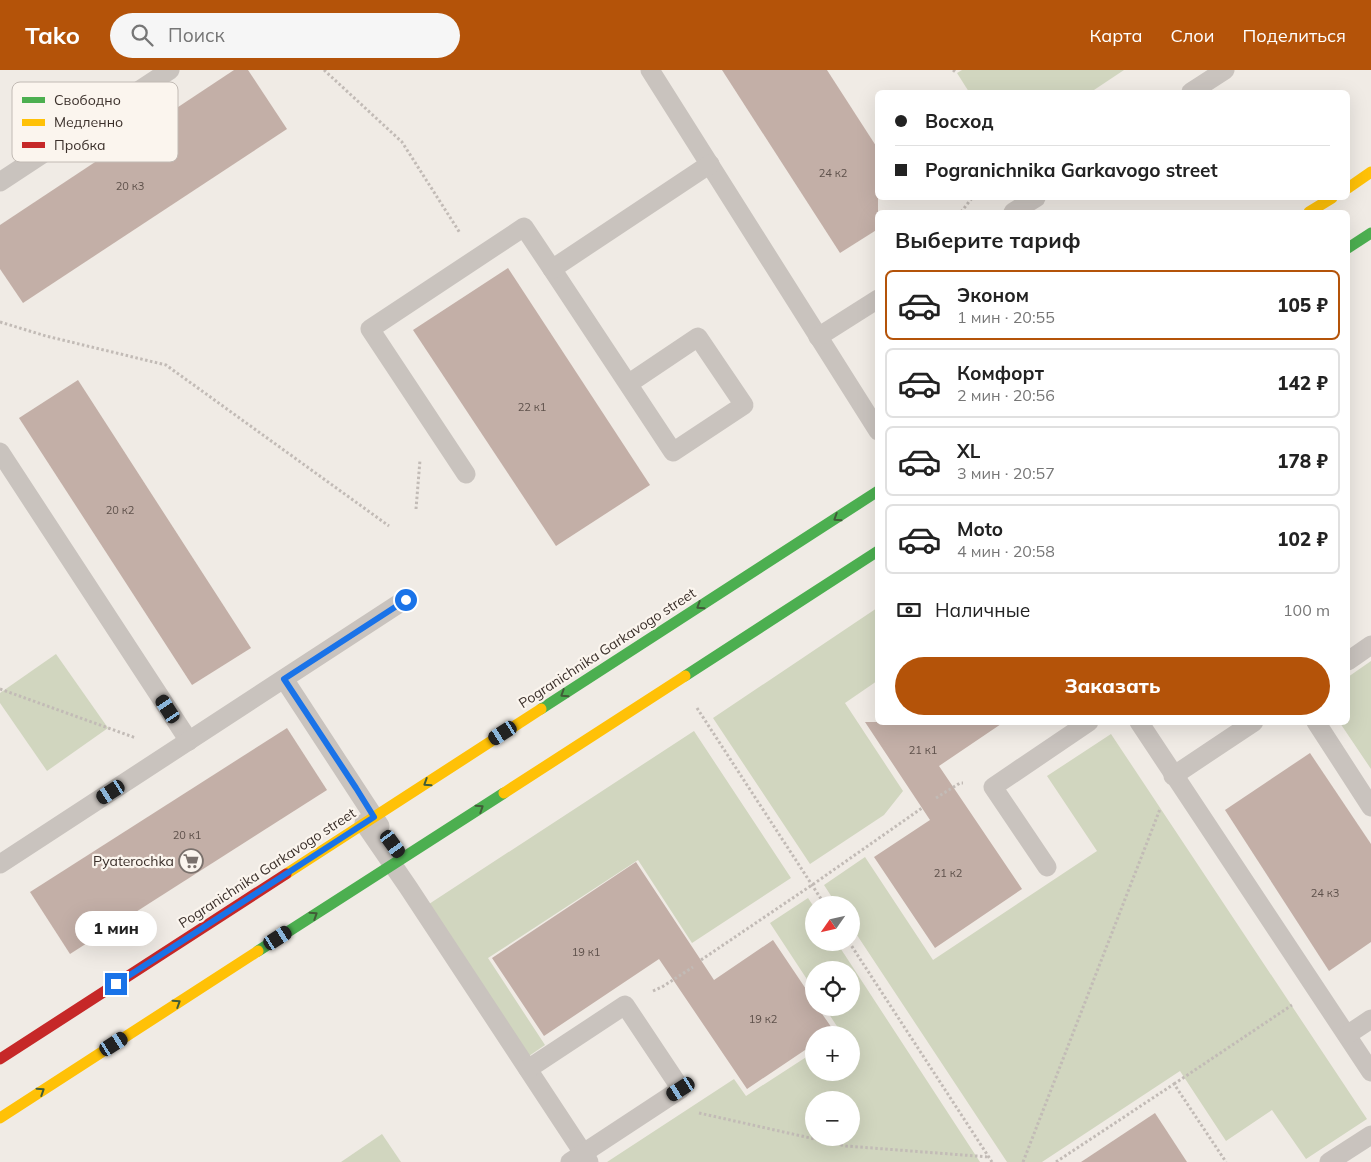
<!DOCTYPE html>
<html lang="ru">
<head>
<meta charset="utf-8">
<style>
	:root { --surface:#fff; --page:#f6f6f6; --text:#222; --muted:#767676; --line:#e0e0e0; --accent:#b45309 }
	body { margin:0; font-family:Mulish,sans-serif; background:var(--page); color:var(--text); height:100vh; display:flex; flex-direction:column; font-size:19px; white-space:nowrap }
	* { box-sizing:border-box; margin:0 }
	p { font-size:16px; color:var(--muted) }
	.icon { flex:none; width:28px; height:28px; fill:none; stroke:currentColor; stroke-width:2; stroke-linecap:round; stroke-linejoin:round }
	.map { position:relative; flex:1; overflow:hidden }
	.panel { position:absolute; left:875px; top:140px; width:475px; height:515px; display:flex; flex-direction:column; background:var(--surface); border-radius:8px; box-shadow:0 5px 20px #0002 }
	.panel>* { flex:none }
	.top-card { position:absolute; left:875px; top:20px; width:475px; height:110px; border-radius:8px; box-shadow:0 5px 20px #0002; display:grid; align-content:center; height:110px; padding:0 20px; background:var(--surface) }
	.needle { width:32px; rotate:236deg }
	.tools { position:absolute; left:805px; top:826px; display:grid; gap:10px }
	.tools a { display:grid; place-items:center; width:55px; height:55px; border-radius:50%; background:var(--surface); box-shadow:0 5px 20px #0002; font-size:25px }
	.end { position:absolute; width:22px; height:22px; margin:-11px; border:6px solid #1a73e8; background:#fff; box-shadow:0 0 0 2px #fff }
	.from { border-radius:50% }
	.bubble { position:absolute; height:35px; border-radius:18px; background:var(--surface); box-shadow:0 5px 20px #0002; font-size:16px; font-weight:800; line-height:35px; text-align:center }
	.car { position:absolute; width:15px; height:30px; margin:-15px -8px; border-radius:6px; box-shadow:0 0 4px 1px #0007; background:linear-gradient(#222 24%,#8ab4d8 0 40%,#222 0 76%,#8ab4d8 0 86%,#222 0) }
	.top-card b { display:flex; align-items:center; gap:18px; height:48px; font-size:19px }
	.top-card b+b { border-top:1px solid var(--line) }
	.top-card i { width:12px; height:12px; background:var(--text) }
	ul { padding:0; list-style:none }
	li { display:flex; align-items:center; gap:15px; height:70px; margin:0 10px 8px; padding:0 10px; border:2px solid var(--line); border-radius:8px }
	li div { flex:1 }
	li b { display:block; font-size:19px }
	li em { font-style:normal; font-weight:800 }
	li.current { border-color:var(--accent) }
	li>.icon { width:45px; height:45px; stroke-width:1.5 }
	h2 { padding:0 20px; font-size:22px; line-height:60px }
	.pay { display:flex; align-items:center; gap:12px; height:55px; padding:0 20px; font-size:19px }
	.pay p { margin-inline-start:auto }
	.button { display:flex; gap:10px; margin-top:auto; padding:10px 20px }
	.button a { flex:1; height:58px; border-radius:30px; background:var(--accent); color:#fff; font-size:20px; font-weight:800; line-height:58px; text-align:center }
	header { display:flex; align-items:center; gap:30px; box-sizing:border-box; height:70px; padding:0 25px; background:var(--accent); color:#fff }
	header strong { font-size:24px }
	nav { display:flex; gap:28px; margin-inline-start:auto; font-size:18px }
	.search { width:350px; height:45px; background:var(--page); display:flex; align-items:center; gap:12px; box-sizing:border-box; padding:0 18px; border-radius:28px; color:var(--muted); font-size:19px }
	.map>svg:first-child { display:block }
	.green { fill:#d1d6bf; fill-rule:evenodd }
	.building { fill:#c3afa7 }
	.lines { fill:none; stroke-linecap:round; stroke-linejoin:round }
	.path { stroke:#c2bbb6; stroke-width:3; stroke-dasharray:2.5 2.5; stroke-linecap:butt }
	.lane { stroke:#c9c3be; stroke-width:19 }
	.fast { stroke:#4caf50; stroke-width:11 }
	.slow { stroke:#ffc107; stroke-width:11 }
	.jam { stroke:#c62828; stroke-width:11 }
	.oneway { stroke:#415c38 }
	.route { stroke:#1a73e8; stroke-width:6 }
	.labels { text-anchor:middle; stroke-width:4.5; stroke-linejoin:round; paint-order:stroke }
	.number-label { font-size:11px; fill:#5d504a }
	.street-label { font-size:14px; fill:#3b302b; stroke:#fbf5ee }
	.poi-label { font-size:14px; fill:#3b302b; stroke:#fbf5ee; text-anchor:end }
	.key { fill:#fbf5ee; stroke:#c1bab4; stroke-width:1 }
	.key-label { font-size:14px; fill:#3b302b }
</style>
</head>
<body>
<header>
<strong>Tako</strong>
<div class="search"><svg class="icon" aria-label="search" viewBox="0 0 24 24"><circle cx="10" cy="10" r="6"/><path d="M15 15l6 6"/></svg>Поиск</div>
<nav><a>Карта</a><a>Слои</a><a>Поделиться</a></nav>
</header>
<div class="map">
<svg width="1371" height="1092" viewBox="0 0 1371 1092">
	<rect width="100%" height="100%" fill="#f0ebe5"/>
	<!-- green -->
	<g class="green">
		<path d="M962,0H1124L1091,22H969L957,3Z"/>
		<path d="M877,538V611L845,633L903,721L884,745L810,794L713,648Z"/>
		<path d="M56,584L108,658L47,701L0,633V623Z"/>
		<path d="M1371,591V699L1340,653L1348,652V607Z"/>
		<path d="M694,661L791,808L692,873L638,790L488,888L545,975L529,986L429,834Z"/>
		<path d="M1111,664L1367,1049L1306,1089L1272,1040L1226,1071L1180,1001L1042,1092H1007L851,856V835H837L824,815L865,787L933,890L1097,781L1047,706Z"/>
		<path d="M808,828L814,837V872L837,873L980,1092H607L734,1009L746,1026L814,982V1002H851V965H840L842,964L825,938H851V900H814V920L770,853ZM814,1030H851V1068H814Z"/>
		<path d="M382,1064L401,1092H341Z"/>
	</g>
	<!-- building -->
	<g class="building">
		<path d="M234,0H248L287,59L23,233L0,199V155Z"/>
		<path d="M722,0H827L878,79V159L840,183Z"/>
		<path d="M508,198L650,415L556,476L413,260Z"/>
		<path d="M78,310L251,578L192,615L19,348Z"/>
		<path d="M865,652H1004L939,696L1022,819L935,878L874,787L930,750Z"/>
		<path d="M287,658L327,720L70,884L30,822Z"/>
		<path d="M1310,683L1371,774V872L1329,901L1225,740Z"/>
		<path d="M636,792L714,910L773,870L814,931V938H818L834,961L827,965H814V974L747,1019L659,889L544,966L492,888Z"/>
		<path d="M1155,1043L1187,1092H1081Z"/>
	</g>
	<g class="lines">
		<!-- path -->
		<g class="path">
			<path d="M324,0L402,72L460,163"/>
			<path d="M953,0L957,3"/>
			<path d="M961,142L972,128"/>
			<path d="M0,252L46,266L166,295L389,456"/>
			<path d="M416,439L420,390"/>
			<path d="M0,619L136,668"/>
			<path d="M697,638L825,835"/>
			<path d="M936,728L960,713H963"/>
			<path d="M849,872L992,1092"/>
			<path d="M701,890L812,815L922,738"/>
			<path d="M653,921L662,917L693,897"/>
			<path d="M1174,1014L1292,935"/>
			<path d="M699,1043L846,1076L989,1087"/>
			<path d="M1023,1092L1160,739"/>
			<path d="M1056,1092L1174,1014L1226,1092"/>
		</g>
		<!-- lane -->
		<g class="lane">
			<path d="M650,0L878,361"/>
			<path d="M1191,22L1225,0"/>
			<path d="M0,112L170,0"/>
			<path d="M1013,142L1036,128"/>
			<path d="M552,199L673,382L744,335L698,267L628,314"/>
			<path d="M818,267L878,229"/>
			<path d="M0,382L189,671"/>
			<path d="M466,404L370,259L524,157L552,199L710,94"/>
			<path d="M1348,591L1371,575"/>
			<path d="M284,609L380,756"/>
			<path d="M1139,652L1371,1002"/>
			<path d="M1316,652L1371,737"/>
			<path d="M1173,706L1254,652"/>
			<path d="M364,753L408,817L589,1092"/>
			<path d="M0,794L406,529"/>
			<path d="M1047,797L993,717L1089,652"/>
			<path d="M1347,965L1371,949"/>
			<path d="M528,999L625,935L681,1019L570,1092"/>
			<path d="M1329,1092L1371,1065"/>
		</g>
		<!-- fast -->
		<g class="fast">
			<path d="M1348,178L1371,163"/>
			<path d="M685,606L878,481"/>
			<path d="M541,639L878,421"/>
			<path d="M258,881L504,723"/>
		</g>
		<!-- slow -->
		<g class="slow">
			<path d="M1348,118L1371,102"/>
			<path d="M1309,142L1332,128"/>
			<path d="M504,723L685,606"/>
			<path d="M286,804L541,639"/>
			<path d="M0,1048L258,881"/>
		</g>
		<!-- jam -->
		<path class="jam" d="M0,989L286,804"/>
	</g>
	<!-- one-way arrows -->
	<defs><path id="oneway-chevron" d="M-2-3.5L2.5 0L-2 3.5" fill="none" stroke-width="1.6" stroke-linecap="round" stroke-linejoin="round" transform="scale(1.25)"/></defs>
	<g class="oneway">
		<use href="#oneway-chevron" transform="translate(837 448) rotate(147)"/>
		<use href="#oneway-chevron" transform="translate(700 536) rotate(147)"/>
		<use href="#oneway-chevron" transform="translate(564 624) rotate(147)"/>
		<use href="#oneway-chevron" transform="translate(427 713) rotate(147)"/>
		<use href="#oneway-chevron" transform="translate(480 738) rotate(-33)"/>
		<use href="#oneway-chevron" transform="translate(314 845) rotate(-33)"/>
		<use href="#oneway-chevron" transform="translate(177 933) rotate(-33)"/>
		<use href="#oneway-chevron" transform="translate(41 1021) rotate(-33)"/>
	</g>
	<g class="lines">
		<!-- route -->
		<path class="route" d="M116,914L374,747L356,718L284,609L406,530"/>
	</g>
	<!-- icons -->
	<defs>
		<g id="supermarket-ring" transform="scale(1.25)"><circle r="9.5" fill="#fbf5ee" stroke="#7a716c" stroke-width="1.5"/><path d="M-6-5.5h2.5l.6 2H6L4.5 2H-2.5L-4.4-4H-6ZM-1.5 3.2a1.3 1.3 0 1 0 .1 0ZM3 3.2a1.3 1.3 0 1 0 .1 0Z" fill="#7a716c"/></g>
	</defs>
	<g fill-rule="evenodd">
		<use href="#supermarket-ring" x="191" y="791"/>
	</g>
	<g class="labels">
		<!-- number labels -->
		<g class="number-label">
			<text x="833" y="107">24 к2</text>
			<text x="130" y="120">20 к3</text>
			<text x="532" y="341">22 к1</text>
			<text x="120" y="444">20 к2</text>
			<text x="923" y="684">21 к1</text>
			<text x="187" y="769">20 к1</text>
			<text x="948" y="807">21 к2</text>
			<text x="1325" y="827">24 к3</text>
			<text x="586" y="886">19 к1</text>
			<text x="763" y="953">19 к2</text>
		</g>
		<!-- street labels -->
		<g class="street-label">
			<text transform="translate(607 578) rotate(-33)" y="5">Pogranichnika Garkavogo street</text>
			<text transform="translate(267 798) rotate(-33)" y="5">Pogranichnika Garkavogo street</text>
		</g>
		<!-- poi labels -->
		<g class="poi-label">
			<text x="174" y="796">Pyaterochka</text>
		</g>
	</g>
	<!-- legend -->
	<rect x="12" y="12" width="166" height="80" rx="8" class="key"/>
	<rect x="22" y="27" width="23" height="6" fill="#4caf50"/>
	<rect x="22" y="49" width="23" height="7" fill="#ffc107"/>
	<rect x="22" y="72" width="23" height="6" fill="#c62828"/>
	<g class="key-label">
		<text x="54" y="35">Свободно</text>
		<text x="54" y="57">Медленно</text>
		<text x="54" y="80">Пробка</text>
	</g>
</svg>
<div class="tools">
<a><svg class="needle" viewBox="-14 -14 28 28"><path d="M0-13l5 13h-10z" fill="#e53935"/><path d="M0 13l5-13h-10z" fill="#767676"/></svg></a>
<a><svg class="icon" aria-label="locate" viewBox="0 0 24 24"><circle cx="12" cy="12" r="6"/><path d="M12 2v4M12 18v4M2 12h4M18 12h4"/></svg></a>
<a>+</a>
<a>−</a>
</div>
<i class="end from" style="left:406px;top:530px"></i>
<i class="end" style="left:116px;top:914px"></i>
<div class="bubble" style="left:75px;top:841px;width:82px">1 мин</div>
<i class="car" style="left:168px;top:639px;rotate:327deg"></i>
<i class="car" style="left:503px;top:663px;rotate:237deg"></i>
<i class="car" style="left:111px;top:722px;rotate:237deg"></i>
<i class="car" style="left:393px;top:774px;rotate:144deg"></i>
<i class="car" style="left:278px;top:868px;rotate:57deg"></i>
<i class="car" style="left:114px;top:974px;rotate:57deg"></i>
<i class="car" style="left:681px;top:1019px;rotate:237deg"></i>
<div class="top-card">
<b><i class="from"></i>Восход</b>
<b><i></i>Pogranichnika Garkavogo street</b>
</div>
<section class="panel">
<h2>Выберите тариф</h2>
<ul>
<li class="current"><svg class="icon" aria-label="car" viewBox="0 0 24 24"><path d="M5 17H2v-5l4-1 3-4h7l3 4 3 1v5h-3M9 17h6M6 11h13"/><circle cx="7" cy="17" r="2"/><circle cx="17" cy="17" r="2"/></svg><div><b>Эконом</b><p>1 мин · 20:55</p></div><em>105 ₽</em></li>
<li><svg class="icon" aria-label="car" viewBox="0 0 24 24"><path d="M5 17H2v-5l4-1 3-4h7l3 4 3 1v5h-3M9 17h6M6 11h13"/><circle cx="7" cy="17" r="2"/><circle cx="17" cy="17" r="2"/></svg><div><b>Комфорт</b><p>2 мин · 20:56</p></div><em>142 ₽</em></li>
<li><svg class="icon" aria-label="car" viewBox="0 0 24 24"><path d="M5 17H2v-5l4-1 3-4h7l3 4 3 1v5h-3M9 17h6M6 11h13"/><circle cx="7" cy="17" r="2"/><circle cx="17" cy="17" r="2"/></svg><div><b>XL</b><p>3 мин · 20:57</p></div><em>178 ₽</em></li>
<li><svg class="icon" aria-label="car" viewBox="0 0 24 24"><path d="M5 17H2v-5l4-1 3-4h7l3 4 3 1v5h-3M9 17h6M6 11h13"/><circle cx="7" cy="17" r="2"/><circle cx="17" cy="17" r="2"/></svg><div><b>Moto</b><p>4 мин · 20:58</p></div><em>102 ₽</em></li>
</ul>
<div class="pay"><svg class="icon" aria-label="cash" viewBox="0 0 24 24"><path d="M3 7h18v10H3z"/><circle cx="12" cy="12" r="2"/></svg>Наличные<p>100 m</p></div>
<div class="button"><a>Заказать</a></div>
</section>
</div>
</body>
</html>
